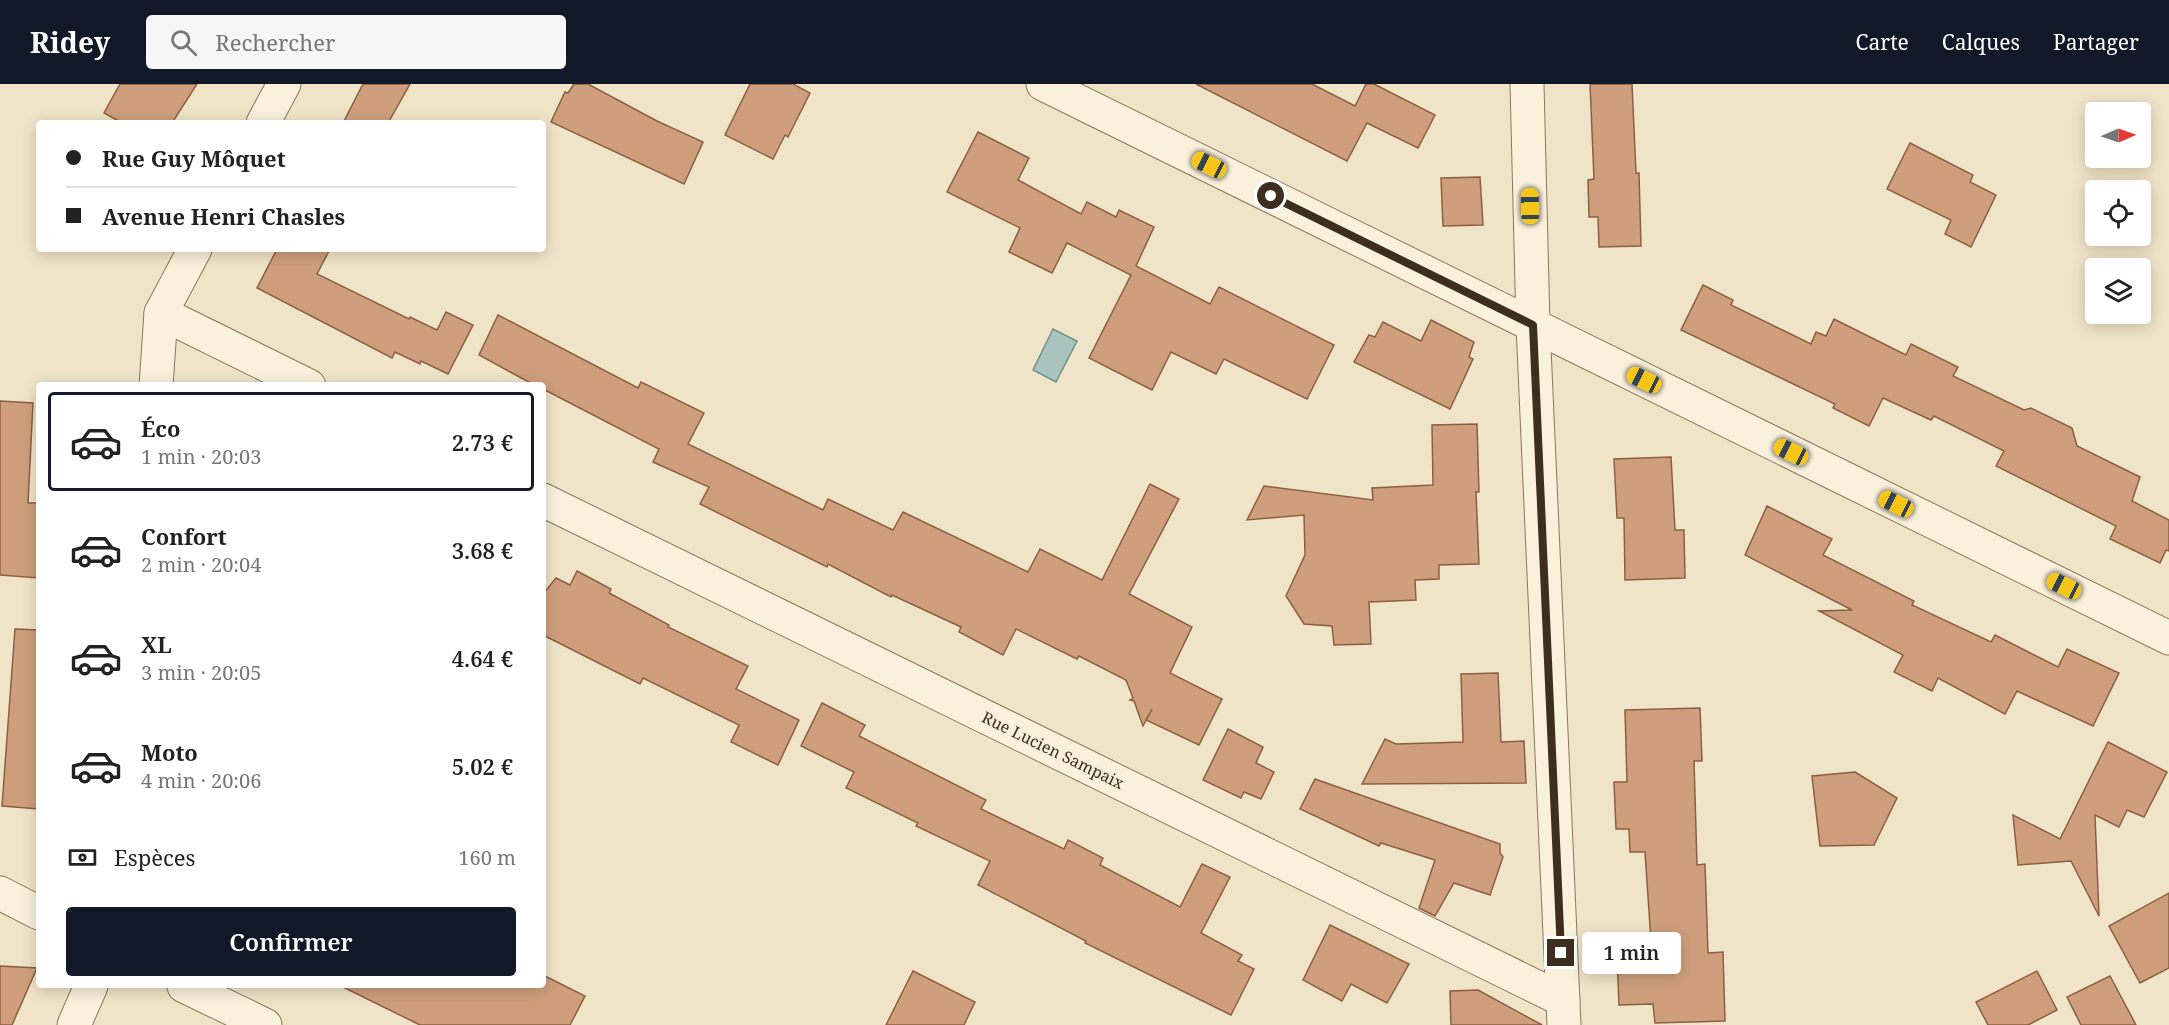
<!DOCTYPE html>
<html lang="fr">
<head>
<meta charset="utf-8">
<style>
	:root { --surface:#fff; --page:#f6f6f6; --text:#222; --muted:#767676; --line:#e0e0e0; --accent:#111827 }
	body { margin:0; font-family:"Noto Serif",serif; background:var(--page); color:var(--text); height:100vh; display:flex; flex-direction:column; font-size:22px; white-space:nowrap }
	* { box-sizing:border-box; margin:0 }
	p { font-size:20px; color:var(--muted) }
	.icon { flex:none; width:33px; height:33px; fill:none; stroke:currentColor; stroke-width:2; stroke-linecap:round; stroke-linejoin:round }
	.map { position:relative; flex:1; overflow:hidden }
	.details { position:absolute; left:36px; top:298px; width:510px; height:606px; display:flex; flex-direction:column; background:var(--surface); border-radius:6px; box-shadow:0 3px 15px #0003 }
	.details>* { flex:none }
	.banner { position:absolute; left:36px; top:36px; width:510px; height:132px; border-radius:6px; box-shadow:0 3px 15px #0003; display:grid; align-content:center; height:132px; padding:0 30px; background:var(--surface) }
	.needle { width:39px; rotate:88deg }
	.controls { position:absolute; left:2085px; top:18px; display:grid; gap:12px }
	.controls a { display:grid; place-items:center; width:66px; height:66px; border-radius:6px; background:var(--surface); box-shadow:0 3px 15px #0003; font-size:30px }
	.end { position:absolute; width:27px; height:27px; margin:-14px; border:8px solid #3d2e20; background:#fff; box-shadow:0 0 0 3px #fff }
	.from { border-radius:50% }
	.bubble { position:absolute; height:42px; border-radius:6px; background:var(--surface); box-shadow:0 3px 15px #0003; font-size:20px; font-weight:600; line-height:42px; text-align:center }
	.car { position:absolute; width:18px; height:36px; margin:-18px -9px; border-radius:8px; box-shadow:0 0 4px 2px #0007; background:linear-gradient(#f5c518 24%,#345 0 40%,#f5c518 0 76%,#345 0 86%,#f5c518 0) }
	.banner b { display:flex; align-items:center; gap:21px; height:57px; font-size:22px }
	.banner b+b { border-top:2px solid var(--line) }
	.banner i { width:15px; height:15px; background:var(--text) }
	ul { padding:10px 0 0; list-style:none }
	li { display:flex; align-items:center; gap:18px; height:99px; margin:0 12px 9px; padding:0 18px; border:3px solid transparent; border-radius:6px }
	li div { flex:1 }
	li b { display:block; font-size:22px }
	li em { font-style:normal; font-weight:600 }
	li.current { border-color:var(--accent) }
	li>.icon { width:54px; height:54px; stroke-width:1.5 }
	.pay { display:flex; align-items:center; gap:15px; height:66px; padding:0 30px; font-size:22px }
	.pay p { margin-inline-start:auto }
	.action { display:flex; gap:12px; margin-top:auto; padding:12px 30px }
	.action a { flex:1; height:69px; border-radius:6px; background:var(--accent); color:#fff; font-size:24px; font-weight:600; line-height:69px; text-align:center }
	header { display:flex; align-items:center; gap:36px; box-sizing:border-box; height:84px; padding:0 30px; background:var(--accent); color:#fff }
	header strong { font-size:28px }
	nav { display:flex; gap:33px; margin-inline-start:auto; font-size:21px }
	.search { width:420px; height:54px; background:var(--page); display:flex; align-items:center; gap:15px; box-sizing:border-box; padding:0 21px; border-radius:6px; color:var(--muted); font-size:22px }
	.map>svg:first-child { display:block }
	.water { fill:#a9c4bc; stroke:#6f938a; stroke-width:1.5 }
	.building { fill:#cf9f7d; stroke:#8d5f41; stroke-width:1.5 }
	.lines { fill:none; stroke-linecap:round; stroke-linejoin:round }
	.street-casing { stroke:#8d765c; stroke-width:35 }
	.street { stroke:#faf1dc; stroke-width:33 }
	.route { stroke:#3d2e20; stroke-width:8 }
	.labels { text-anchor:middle; stroke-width:4.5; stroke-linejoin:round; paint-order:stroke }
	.street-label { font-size:16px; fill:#3d2e20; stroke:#f7eed8 }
</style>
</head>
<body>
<header>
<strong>Ridey</strong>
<div class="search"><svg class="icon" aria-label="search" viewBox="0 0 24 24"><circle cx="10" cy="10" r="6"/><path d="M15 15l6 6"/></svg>Rechercher</div>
<nav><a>Carte</a><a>Calques</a><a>Partager</a></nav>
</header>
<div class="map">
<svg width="2169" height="941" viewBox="0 0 2169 941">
	<rect width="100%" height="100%" fill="#f0e4c8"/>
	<!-- water -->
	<path class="water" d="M1053,245L1077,257L1056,298L1033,286Z"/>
	<!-- building -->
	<g class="building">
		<path d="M120,0H197L172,39H122L104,29Z"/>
		<path d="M363,0H410L388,39H343Z"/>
		<path d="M574,0H588L657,37L703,58L684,100L551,38L565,8L568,9Z"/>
		<path d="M750,0H793L810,9L788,53L785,51L773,75L725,51Z"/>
		<path d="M1196,0H1312L1355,22L1366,0H1374L1435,31L1418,64L1367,39L1347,77Z"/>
		<path d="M1590,0H1632L1636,89H1639L1641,162L1599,163L1598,133H1589L1588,96L1594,95Z"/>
		<path d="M978,48L1029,74L1018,96L1081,130L1087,118L1116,133L1119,126L1154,143L1136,182L1210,220L1219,203L1334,261L1307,315L1224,275L1216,290L1171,268L1152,306L1089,274L1131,191L1067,159L1052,189L1009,168L1020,144L947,108Z"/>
		<path d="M1910,59L1973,91L1970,98L1996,111L1971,163L1945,150L1951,136L1887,105Z"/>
		<path d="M1480,93L1483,141L1443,142L1441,94Z"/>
		<path d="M277,165H330L317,190L409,235L410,233L437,246L446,228L473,241L448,290L421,277L420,280L395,268L392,274L257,204Z"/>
		<path d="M1703,201L1733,216L1731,221L1811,260L1816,248L1826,252L1834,235L1906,271L1911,260L1958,283L1953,292L2024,326L2031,324L2072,344L2077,362L2140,393L2132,417L2169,436V467L2166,466L2160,479L2110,455L2116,442L1996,382L2004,367L1934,332L1931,336L1883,314L1869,342L1833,324L1835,320L1681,246Z"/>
		<path d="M498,231L638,304L641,298L704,329L688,360L823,426L828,415L893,446L903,428L1028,488L1040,465L1102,496L1150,400L1179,415L1129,510L1192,543L1170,589L1222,615L1199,661L1146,636L1152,625L1143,642L1134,617L1130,616L1133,614L1126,596L1079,572L1077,575L1016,545L1003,571L959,548L961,543L892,511L891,513L828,480L827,483L700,420L709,403L653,378L659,365L543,305V302H536L479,271Z"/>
		<path d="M1431,236L1474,258L1469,273L1473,275L1450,325L1354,278L1369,251L1375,253L1383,238L1421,257Z"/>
		<path d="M0,317L33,319L28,419H39V494L0,491Z"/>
		<path d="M1477,340L1479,408H1476L1479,480L1439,481V495L1415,496L1416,516L1369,518L1371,560L1334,561L1332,542L1304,540L1286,512L1305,471L1304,431L1247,436L1264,402L1373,416L1372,404L1433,401L1432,341Z"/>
		<path d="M1671,373L1675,446H1684L1685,494L1625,496L1624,434H1617L1614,375Z"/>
		<path d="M1767,422L1832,455L1823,471L1914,517L1912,521L1991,558L1995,551L2058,583L2067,565L2119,589L2093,642L2017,607L2005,630L1938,594L1932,607L1894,588L1903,571L1819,527L1852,526L1745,471Z"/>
		<path d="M577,487L611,505L609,509L669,541L668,543L748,582L736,605L799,636L778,681L731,658L739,641L643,594L640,600L543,551V510L556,494L570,501Z"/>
		<path d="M15,545L39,546V725L2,722Z"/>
		<path d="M1498,589L1501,658L1524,657L1526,699L1362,700L1385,655L1396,660L1463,658L1461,590Z"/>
		<path d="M822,619L865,641L859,652L986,716L981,725L1064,765L1068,756L1103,774L1100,781L1180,823L1202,780L1230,793L1201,849L1242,871L1238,877L1254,885L1231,931L1085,859L1086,857L978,801L990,777L916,742L918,739L846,704L854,688L801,662Z"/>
		<path d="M1700,624L1702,677H1694L1697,781L1705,780L1708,869L1723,868L1725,937L1655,939L1653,920L1619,921L1617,873L1652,872L1645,768H1630L1629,745H1616L1614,698H1627L1625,626Z"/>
		<path d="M1228,645L1263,663L1256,679L1274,688L1261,715L1244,708L1241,714L1203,696Z"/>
		<path d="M2108,658L2167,688L2144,733L2127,726L2119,743L2095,731L2099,832L2071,777L2018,781L2013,731L2060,755Z"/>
		<path d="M1855,688L1897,714L1874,761L1820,762L1812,692Z"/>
		<path d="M1315,695L1500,760V769L1503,773L1490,811L1454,799L1435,832L1419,824L1435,776L1381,759L1379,762L1300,725Z"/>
		<path d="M2169,809V884L2140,899L2109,842Z"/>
		<path d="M1330,841L1409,880L1387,919L1351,900L1342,917L1303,896Z"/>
		<path d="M0,882L37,884L12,941H0Z"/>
		<path d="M913,887L975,918L964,941H886Z"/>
		<path d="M2037,887L2057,926L2028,941H1988L1976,918Z"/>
		<path d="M543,891L585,912L570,941H420L341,902H543Z"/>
		<path d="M2110,892L2136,941H2081L2067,913Z"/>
		<path d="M1478,906L1542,941H1451L1450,907Z"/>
	</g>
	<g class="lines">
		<!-- street casing -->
		<g class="street-casing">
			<g id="street">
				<path d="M1043,0L2169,554"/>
				<path d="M1527,0L1533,241L1564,941"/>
				<path d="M263,39L284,0"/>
				<path d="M161,229L309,302"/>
				<path d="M156,302L161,229L195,165"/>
				<path d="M543,416L1563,916"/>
				<path d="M0,809L39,829"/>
				<path d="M184,902L265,941"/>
				<path d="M74,941L91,902"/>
			</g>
		</g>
		<!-- street -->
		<use href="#street" class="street"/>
	</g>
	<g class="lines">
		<!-- route -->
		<path class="route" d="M1271,112L1533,241L1561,869"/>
	</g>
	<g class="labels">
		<!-- street labels -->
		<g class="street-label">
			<text transform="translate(1053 666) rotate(26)" y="6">Rue Lucien Sampaix</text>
		</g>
	</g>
</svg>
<div class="controls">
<a><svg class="needle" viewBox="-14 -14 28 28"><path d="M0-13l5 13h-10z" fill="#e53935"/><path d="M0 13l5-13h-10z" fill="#767676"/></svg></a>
<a><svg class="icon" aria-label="locate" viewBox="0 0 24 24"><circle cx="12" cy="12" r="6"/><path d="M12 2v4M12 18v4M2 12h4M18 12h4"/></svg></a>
<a><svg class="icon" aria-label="layers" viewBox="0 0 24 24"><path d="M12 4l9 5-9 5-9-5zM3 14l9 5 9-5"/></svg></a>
</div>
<i class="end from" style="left:1271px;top:112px"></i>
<i class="end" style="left:1561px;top:869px"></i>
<div class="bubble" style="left:1582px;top:848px;width:99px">1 min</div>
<i class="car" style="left:1209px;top:81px;rotate:296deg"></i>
<i class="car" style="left:1530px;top:122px;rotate:359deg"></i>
<i class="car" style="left:1644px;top:296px;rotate:296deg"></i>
<i class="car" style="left:1791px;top:368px;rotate:296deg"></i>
<i class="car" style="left:1896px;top:420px;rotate:296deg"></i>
<i class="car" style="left:2064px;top:502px;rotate:296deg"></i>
<div class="banner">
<b><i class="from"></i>Rue Guy Môquet</b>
<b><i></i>Avenue Henri Chasles</b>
</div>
<section class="details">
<ul>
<li class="current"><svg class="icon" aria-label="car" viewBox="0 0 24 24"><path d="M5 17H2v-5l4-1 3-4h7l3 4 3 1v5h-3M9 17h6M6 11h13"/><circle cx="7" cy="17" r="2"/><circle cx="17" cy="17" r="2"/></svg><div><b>Éco</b><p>1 min · 20:03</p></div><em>2.73 €</em></li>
<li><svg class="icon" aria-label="car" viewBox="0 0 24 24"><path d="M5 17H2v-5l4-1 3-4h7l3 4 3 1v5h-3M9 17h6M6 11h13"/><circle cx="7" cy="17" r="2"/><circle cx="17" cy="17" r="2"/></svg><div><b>Confort</b><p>2 min · 20:04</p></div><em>3.68 €</em></li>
<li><svg class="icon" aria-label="car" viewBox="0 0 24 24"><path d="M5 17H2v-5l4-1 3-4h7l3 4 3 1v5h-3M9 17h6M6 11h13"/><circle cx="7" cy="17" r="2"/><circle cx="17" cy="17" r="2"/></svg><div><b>XL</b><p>3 min · 20:05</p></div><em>4.64 €</em></li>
<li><svg class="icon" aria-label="car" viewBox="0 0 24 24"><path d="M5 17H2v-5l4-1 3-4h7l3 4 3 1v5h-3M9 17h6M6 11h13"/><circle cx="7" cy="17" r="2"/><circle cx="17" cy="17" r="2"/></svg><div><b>Moto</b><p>4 min · 20:06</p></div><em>5.02 €</em></li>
</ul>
<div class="pay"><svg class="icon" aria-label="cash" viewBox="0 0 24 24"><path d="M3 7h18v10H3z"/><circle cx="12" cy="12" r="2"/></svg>Espèces<p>160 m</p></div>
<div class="action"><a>Confirmer</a></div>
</section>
</div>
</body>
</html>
